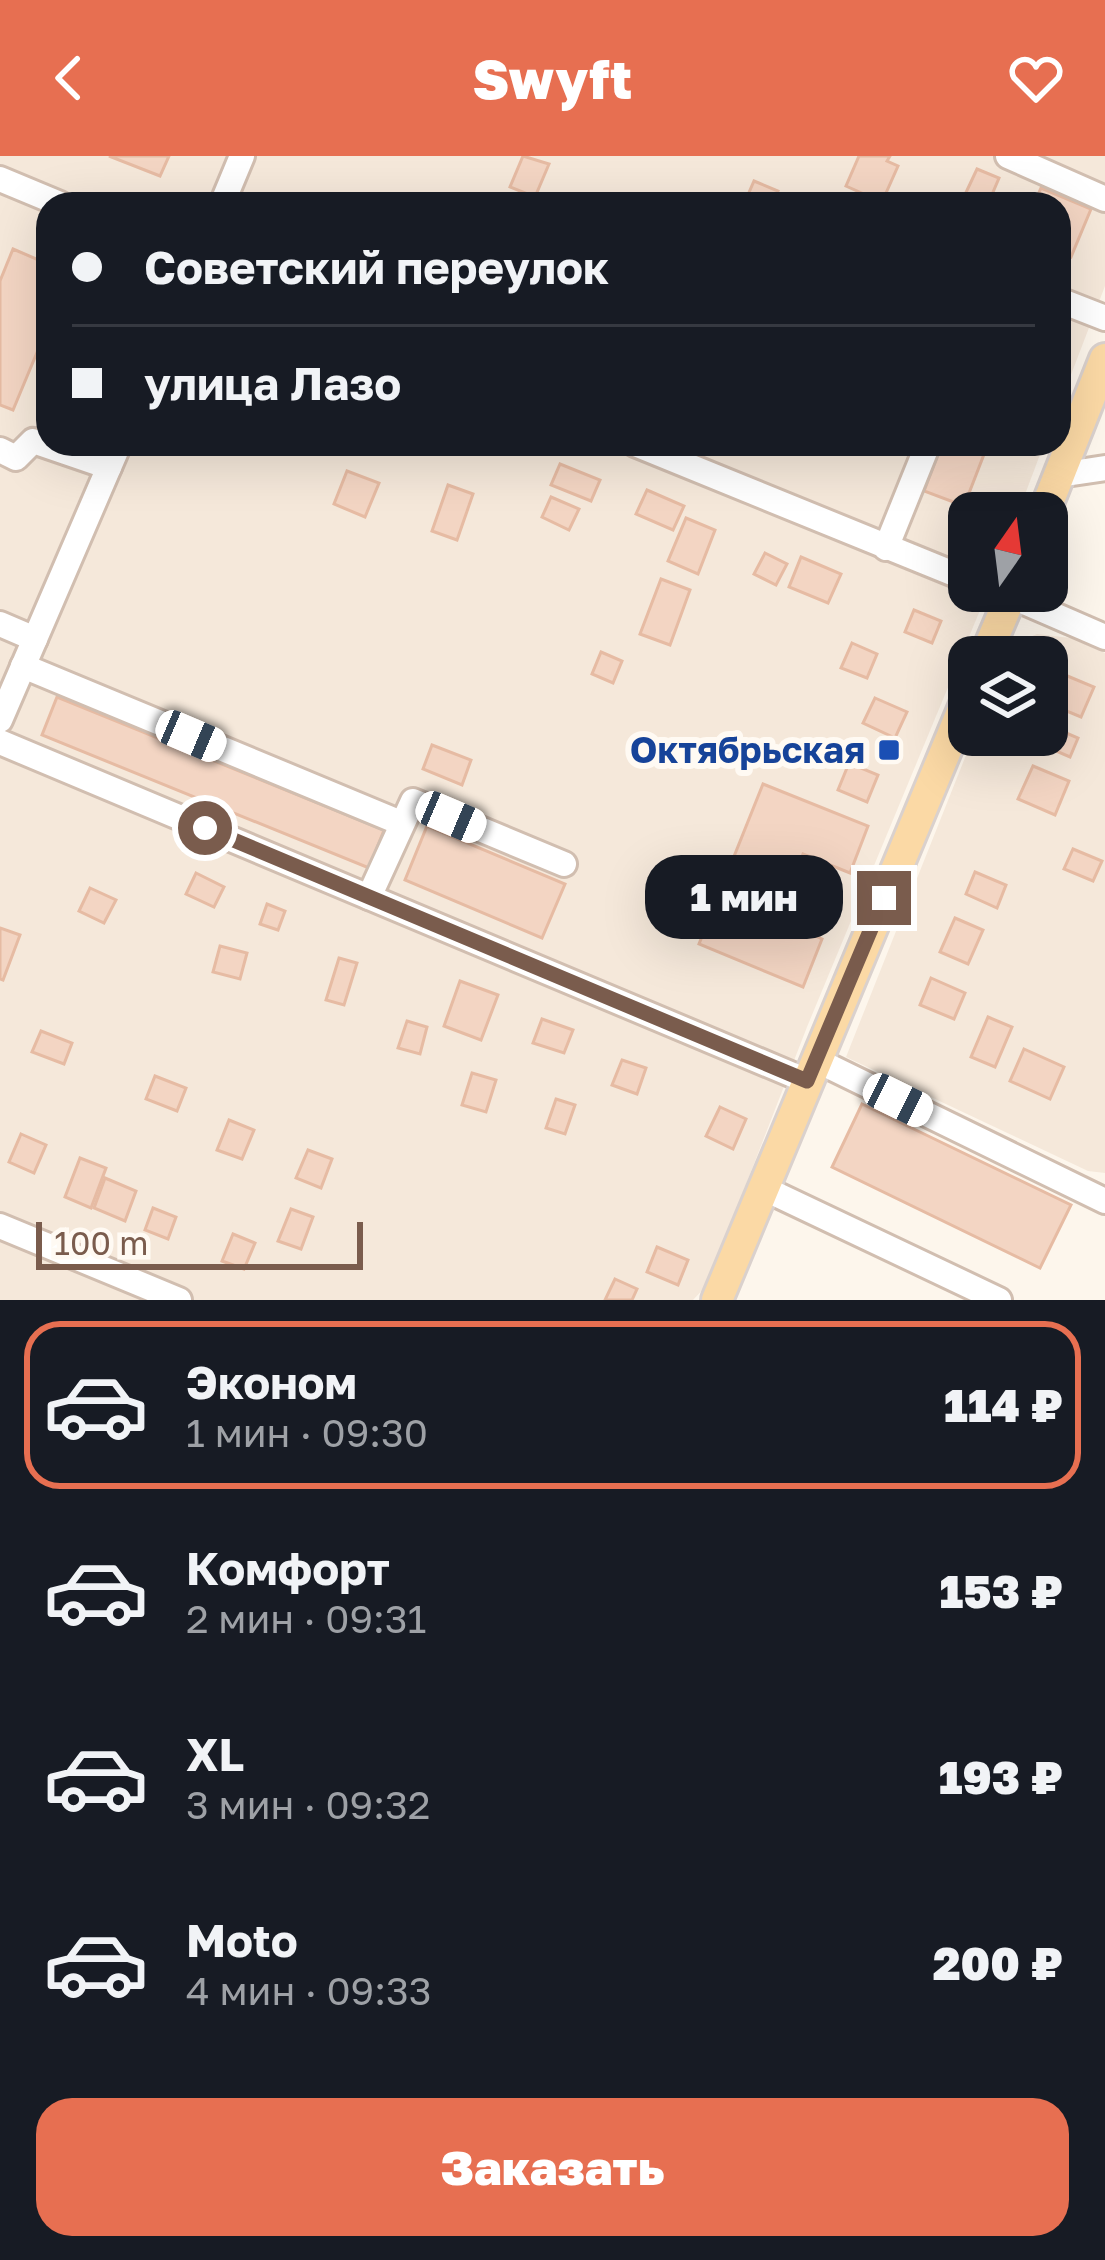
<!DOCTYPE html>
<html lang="ru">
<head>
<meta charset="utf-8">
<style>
	:root { --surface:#171b24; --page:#242831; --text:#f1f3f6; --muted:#9ea1a6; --line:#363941; --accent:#e76f51 }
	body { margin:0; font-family:"Golos Text",sans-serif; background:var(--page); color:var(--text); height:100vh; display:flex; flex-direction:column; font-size:45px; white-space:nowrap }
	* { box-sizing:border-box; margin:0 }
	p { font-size:39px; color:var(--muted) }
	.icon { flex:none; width:66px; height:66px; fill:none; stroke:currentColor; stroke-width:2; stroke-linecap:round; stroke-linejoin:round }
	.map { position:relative; height:1144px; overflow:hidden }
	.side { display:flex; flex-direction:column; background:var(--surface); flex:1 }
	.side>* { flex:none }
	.banner { position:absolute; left:36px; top:36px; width:1035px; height:264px; border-radius:36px; box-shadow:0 12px 48px #0002; display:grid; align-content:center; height:264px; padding:0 36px; background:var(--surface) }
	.needle { width:78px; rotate:14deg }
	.controls { position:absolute; left:948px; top:336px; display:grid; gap:24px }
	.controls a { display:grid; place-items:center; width:120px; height:120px; border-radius:24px; background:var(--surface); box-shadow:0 12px 48px #0002; font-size:60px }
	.scale { position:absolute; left:36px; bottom:30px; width:327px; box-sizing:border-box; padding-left:12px; border:6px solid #7a5c4d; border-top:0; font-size:33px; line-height:42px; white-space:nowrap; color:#7a5c4d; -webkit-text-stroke:9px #fffaf3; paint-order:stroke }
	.end { position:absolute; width:54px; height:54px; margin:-27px; border:15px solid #7a5c4d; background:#fff; box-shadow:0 0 0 6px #fff }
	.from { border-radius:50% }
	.bubble { position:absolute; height:84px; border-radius:36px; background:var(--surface); box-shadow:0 12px 48px #0002; font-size:39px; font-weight:800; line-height:84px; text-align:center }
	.car { position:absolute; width:36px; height:72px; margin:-36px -18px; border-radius:15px; box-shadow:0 0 9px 3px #0007; background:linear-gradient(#fff 24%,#345 0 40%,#fff 0 76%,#345 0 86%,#fff 0) }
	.banner b { display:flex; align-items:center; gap:42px; height:114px; font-size:45px }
	.banner b+b { border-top:3px solid var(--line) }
	.banner i { width:30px; height:30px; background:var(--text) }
	ul { padding:21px 0 0; list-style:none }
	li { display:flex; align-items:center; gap:36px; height:168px; margin:0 24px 18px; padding:0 12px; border:6px solid transparent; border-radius:36px }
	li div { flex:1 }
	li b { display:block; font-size:45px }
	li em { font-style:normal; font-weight:800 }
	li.on { border-color:var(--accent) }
	li>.icon { width:108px; height:108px; stroke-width:1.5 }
	.primary-button { display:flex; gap:24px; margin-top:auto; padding:24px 36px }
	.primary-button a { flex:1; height:138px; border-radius:36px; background:var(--accent); color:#fff; font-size:48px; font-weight:800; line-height:138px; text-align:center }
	header { display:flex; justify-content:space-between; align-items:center; height:156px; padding:0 36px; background:var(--accent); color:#fff; font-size:54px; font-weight:800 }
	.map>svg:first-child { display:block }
	.residential { fill:#f5e8da }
	.building { fill:#f3d5c3; stroke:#e6bba3; stroke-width:3 }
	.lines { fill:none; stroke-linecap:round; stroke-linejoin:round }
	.minor-casing { stroke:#d1beb0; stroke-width:30 }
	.major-casing { stroke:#dad1cd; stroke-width:36 }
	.minor { stroke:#fff; stroke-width:24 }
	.major { stroke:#fbd9a5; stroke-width:30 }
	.route { stroke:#7a5c4d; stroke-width:15 }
	.transit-dot { fill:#1a4fb4; stroke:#fffaf3; stroke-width:4.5 }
	.labels { text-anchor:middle; stroke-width:12; stroke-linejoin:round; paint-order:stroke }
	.transit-label { font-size:36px; font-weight:bold; fill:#164399; stroke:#fffaf3; text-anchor:end }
</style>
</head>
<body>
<header><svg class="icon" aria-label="back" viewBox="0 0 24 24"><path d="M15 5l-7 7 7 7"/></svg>Swyft<svg class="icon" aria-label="heart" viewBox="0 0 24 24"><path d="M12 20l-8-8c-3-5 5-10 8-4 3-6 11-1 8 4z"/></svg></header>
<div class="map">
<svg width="1105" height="1144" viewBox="0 0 1105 1144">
	<rect width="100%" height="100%" fill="#fdf6ec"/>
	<!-- residential -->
	<g class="residential">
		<path d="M0,0H1105V130L1059,250V48H48V288H1044L1018,357H969V435H988L807,871L707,1129L693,1144H0Z"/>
		<path d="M1037,478L1071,482L1105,497V1017L1088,1015L846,901L974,579H1047V501H1008L1021,485Z"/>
	</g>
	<!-- building -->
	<g class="building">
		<path d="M109,0H169L160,20Z"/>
		<path d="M523,0L549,8L535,41L510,31Z"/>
		<path d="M859,0H890L887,5L898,10L882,46L846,30Z"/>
		<path d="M977,13L999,22L988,48L962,45Z"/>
		<path d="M754,25L778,35L772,48H744Z"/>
		<path d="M1041,32L1091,53L1071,101L1059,96V48H1034Z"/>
		<path d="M13,93L48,108V170L13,254L0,249V125Z"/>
		<path d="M942,288H988L964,350L924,335Z"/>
		<path d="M560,308L600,324L591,345L551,329Z"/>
		<path d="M347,315L379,327L365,361L334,348Z"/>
		<path d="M448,329L473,338L457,384L432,375Z"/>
		<path d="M647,334L684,350L673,374L636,358Z"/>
		<path d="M551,341L579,353L569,374L542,361Z"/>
		<path d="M686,362L715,374L698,418L668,405Z"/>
		<path d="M765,397L787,408L776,429L754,418Z"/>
		<path d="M801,401L841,418L828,447L789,431Z"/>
		<path d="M661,423L690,434L670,489L640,478Z"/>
		<path d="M914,454L941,465L932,487L905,476Z"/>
		<path d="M852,487L877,498L867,522L841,512Z"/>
		<path d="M601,496L622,505L613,527L592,518Z"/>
		<path d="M1065,519L1094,531L1081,561L1052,549Z"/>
		<path d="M57,541L384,674L369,712L42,579Z"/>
		<path d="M875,542L907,556L895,582L863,567Z"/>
		<path d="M1050,570L1078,582L1070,601L1042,589Z"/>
		<path d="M432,589L471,604L462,629L423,613Z"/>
		<path d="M849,607L878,619L867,646L838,634Z"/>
		<path d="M1033,610L1069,625L1055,659L1018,643Z"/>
		<path d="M763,628L868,670L850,717L803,698L778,763L822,783L803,831L699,788Z"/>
		<path d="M427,670L565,728L542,782L405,724Z"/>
		<path d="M1073,693L1102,705L1093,725L1064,713Z"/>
		<path d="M975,716L1006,729L997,752L966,738Z"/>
		<path d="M196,717L224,731L214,751L186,738Z"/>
		<path d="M90,732L116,744L104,767L79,755Z"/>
		<path d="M267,748L285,755L278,774L260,768Z"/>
		<path d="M955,762L983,774L968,808L940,796Z"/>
		<path d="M0,772L20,779L3,824L0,823Z"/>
		<path d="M220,790L247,797L240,823L213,816Z"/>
		<path d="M339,802L357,807L344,849L326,844Z"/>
		<path d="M931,822L965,837L954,863L920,849Z"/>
		<path d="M460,825L498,839L481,884L444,870Z"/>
		<path d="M988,861L1012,871L995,911L971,901Z"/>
		<path d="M542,863L573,874L564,897L533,887Z"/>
		<path d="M407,865L427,871L420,898L398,892Z"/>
		<path d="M41,875L72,887L64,908L32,896Z"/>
		<path d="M1024,893L1064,911L1050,943L1010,925Z"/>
		<path d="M622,904L646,912L637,938L612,929Z"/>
		<path d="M472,917L496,924L486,956L462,949Z"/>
		<path d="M155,920L186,932L177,955L146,943Z"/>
		<path d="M556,943L575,949L565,978L546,972Z"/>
		<path d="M862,948L1071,1049L1040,1112L832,1011Z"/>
		<path d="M720,951L746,963L733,993L706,980Z"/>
		<path d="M229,964L254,974L242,1003L217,994Z"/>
		<path d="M21,978L46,989L34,1017L9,1006Z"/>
		<path d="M308,994L332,1003L321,1032L296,1022Z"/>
		<path d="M80,1002L106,1012L91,1052L65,1041Z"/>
		<path d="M105,1022L136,1035L125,1065L94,1052Z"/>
		<path d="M153,1052L176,1061L168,1083L145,1074Z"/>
		<path d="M291,1053L313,1061L301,1093L278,1085Z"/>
		<path d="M233,1078L255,1087L244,1113L222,1105Z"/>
		<path d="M657,1091L688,1104L678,1129L647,1116Z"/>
		<path d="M615,1123L637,1133L632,1144H605Z"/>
	</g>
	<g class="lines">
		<!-- minor casing -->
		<g class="minor-casing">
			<g id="minor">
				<path d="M1008,0L1105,43"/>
				<path d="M0,23L60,48"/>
				<path d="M222,48L242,0"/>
				<path d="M1059,144L1105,162"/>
				<path d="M635,288L969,424"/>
				<path d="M0,294L16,302L33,285L109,311"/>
				<path d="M1059,319L1105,312"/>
				<path d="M886,392L928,288"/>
				<path d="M999,435L1105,481"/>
				<path d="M0,468L35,483"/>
				<path d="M23,510L401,667"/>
				<path d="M0,564L119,288"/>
				<path d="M0,586L807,925"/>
				<path d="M369,741L413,645L564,708"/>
				<path d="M816,904L1105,1045"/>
				<path d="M763,1032L999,1144"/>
				<path d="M0,1070L179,1144"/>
			</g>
		</g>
		<!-- major casing -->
		<g class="major-casing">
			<g id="major">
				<path d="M1044,357L1105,203"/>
				<path d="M985,501L1013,435"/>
				<path d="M717,1144L969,539"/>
			</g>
		</g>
		<!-- minor -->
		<use href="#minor" class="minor"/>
		<!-- major -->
		<use href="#major" class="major"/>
	</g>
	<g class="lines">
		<!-- route -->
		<path class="route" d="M205,672L807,925L884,742"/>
	</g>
	<!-- markers -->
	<rect class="transit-dot" x="877" y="582" width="24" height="24" rx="6"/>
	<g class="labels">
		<!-- transit labels -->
		<g class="transit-label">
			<text x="865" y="607">Октябрьская</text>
		</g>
	</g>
</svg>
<div class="controls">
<a><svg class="needle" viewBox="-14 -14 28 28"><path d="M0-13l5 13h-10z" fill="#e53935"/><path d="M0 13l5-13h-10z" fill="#9ea1a6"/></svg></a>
<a><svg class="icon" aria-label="layers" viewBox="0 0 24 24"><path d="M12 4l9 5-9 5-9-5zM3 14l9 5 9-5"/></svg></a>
</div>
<div class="scale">100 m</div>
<i class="end from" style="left:205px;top:672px"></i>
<i class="end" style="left:884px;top:742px"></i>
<div class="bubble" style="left:645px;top:699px;width:198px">1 мин</div>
<i class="car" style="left:191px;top:580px;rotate:113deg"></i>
<i class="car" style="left:451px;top:661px;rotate:113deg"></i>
<i class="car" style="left:898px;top:944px;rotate:116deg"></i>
<div class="banner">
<b><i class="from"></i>Советский переулок</b>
<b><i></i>улица Лазо</b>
</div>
</div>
<section class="side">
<ul>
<li class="on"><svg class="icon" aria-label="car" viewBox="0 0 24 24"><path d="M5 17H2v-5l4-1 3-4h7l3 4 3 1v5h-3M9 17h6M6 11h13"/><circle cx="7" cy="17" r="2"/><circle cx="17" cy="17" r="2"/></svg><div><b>Эконом</b><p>1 мин · 09:30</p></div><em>114 ₽</em></li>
<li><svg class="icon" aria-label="car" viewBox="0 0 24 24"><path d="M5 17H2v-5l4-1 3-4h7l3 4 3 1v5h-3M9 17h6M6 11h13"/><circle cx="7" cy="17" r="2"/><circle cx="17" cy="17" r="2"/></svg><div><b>Комфорт</b><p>2 мин · 09:31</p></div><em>153 ₽</em></li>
<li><svg class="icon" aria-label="car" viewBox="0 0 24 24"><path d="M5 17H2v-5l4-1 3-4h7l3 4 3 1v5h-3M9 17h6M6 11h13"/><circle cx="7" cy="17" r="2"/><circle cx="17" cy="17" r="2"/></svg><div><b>XL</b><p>3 мин · 09:32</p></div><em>193 ₽</em></li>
<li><svg class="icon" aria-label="car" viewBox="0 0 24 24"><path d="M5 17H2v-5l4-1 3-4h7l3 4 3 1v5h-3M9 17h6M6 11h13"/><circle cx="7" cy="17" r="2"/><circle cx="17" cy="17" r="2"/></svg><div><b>Moto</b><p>4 мин · 09:33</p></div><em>200 ₽</em></li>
</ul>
<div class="primary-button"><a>Заказать</a></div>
</section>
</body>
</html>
